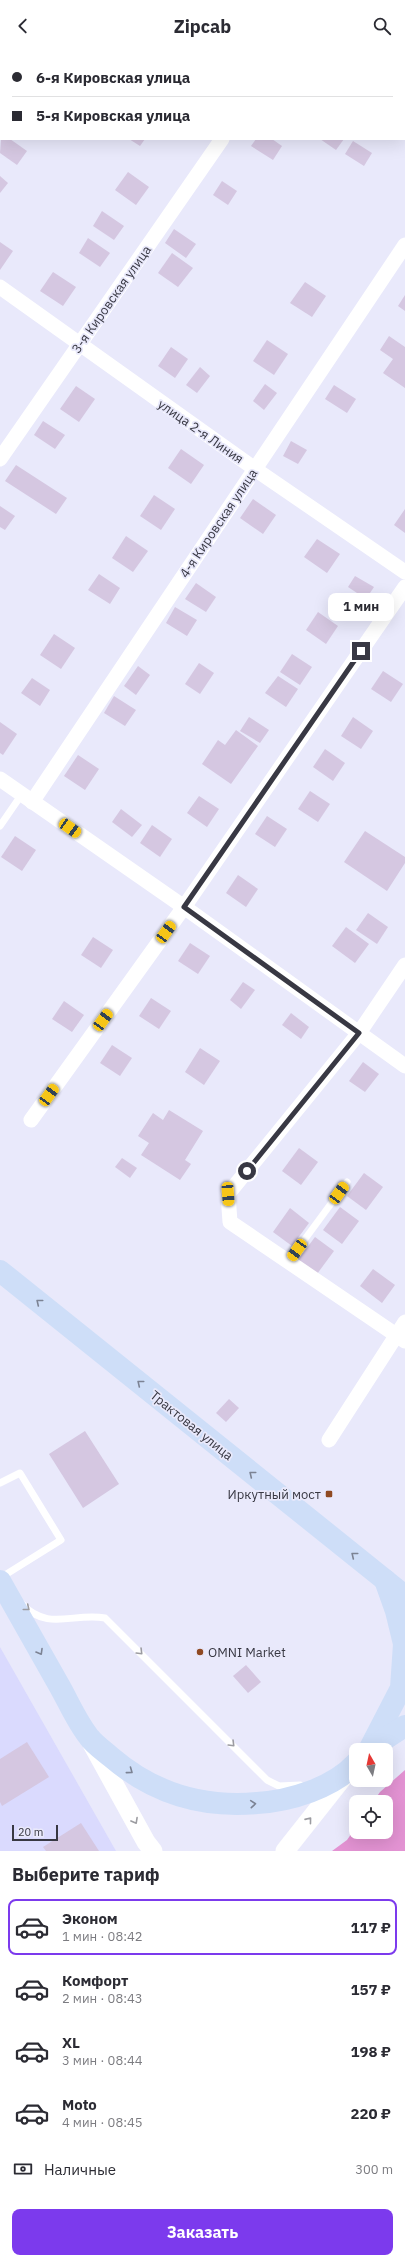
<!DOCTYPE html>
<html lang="ru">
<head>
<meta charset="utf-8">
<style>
	:root { --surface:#fff; --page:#f2f2f3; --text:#2b2b33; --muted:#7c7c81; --line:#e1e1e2; --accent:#7c3aed }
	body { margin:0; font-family:"IBM Plex Sans",sans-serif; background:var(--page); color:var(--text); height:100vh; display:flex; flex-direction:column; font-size:15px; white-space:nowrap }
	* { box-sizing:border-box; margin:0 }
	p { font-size:13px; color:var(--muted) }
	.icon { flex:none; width:22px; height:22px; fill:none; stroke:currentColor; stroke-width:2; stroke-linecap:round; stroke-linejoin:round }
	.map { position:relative; height:1799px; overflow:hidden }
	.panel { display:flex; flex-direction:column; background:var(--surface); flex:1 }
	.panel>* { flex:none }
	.hud { position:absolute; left:0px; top:0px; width:405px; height:88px; box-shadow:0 4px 16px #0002; display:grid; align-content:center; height:88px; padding:0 12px; background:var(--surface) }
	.needle { width:26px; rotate:351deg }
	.controls { position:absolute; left:349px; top:1691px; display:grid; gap:8px }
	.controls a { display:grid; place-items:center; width:44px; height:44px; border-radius:8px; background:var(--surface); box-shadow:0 4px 16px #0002; font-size:20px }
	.scale { position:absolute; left:12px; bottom:10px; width:46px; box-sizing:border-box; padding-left:4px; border:2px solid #383843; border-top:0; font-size:11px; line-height:14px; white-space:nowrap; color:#383843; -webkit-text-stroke:3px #e9e9fb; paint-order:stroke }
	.end { position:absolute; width:18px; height:18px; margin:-9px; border:5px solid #383843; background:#fff; box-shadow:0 0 0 2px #fff }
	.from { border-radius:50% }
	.bubble { position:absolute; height:28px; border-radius:8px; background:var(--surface); box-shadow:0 4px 16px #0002; font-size:13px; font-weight:700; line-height:28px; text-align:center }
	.car { position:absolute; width:12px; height:24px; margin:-12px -6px; border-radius:5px; box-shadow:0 0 3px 1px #0007; background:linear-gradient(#f5c518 24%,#345 0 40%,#f5c518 0 76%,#345 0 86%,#f5c518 0) }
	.hud b { display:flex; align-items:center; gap:14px; height:38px; font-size:15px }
	.hud b+b { border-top:1px solid var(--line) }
	.hud i { width:10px; height:10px; background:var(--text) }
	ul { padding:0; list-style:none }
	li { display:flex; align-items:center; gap:12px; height:56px; margin:0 8px 6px; padding:0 4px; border:2px solid transparent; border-radius:8px }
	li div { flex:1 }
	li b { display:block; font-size:15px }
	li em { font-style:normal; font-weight:700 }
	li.selected { border-color:var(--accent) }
	li>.icon { width:36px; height:36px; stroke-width:1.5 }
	h2 { padding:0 12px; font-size:18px; line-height:48px }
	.pay { display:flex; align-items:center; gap:10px; height:44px; padding:0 12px; font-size:15px }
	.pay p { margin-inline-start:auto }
	.cta { display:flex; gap:8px; margin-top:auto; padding:8px 12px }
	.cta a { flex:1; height:46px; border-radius:8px; background:var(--accent); color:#fff; font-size:16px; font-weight:700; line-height:46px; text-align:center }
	header { display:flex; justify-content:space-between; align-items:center; height:52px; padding:0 12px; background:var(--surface); font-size:18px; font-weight:700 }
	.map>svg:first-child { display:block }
	.built { fill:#dadafe }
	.forest { fill:#e393d3 }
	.building { fill:#d5c7e1 }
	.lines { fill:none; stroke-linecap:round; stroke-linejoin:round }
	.service { stroke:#fff; stroke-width:7 }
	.minor { stroke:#fff; stroke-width:15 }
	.tertiary { stroke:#fff; stroke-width:19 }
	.primary { stroke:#cedef8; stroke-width:22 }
	.oneway { stroke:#7c8394 }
	.oneway2 { stroke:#9c9ca1 }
	.route { stroke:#383843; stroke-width:5 }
	.poi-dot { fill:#8f4922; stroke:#e9e9fb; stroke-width:1.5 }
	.labels { text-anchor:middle; stroke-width:3.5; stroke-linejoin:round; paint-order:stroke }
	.street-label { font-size:13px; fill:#383843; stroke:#e9e9fb }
	.poi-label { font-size:13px; fill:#383843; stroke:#e9e9fb; text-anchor:end }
</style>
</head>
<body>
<header><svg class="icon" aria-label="back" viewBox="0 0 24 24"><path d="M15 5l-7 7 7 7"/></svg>Zipcab<svg class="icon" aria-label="search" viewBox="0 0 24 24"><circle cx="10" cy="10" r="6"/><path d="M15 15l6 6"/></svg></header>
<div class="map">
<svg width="405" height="1799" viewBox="0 0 405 1799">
	<rect width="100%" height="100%" fill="#e9e9fb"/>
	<!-- built -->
	<path class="built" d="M0,1595L116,1799H0Z"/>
	<!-- forest -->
	<path class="forest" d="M405,1718V1799H332L347,1788L356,1775V1780H386V1750H373L380,1740Z"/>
	<!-- building -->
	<g class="building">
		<path d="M1,87H10L27,99L17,113L0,101Z"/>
		<path d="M129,87H145L140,94Z"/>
		<path d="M256,87H272L282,94L273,108L251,94Z"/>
		<path d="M320,87H344L336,98Z"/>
		<path d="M353,89L372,101L364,114L345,102Z"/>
		<path d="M128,120L149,135L136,153L115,138Z"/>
		<path d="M0,124L8,131L0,141Z"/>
		<path d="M222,129L237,139L228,153L213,143Z"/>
		<path d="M102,159L124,174L114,188L93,174Z"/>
		<path d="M174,177L196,192L186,206L165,191Z"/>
		<path d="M88,186L110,201L100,215L79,201Z"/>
		<path d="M0,190L13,199L0,218Z"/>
		<path d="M172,201L193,216L178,235L158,221Z"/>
		<path d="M53,220L76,235L63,254L40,239Z"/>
		<path d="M305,230L326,244L312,265L290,251Z"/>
		<path d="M405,243V259L398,254Z"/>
		<path d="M389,284L405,295V336L383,321L393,307L380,298Z"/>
		<path d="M267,288L288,302L274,323L253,309Z"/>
		<path d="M171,295L188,307L175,326L158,314Z"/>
		<path d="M200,315L210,324L197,341L186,333Z"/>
		<path d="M265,332L277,341L264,358L253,349Z"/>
		<path d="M334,333L356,347L347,361L325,347Z"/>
		<path d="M76,334L95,347L79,370L60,357Z"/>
		<path d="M43,369L65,383L55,397L34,383Z"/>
		<path d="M291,389L307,398L298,412L283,404Z"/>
		<path d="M181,397L204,413L191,432L168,416Z"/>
		<path d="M16,413L67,446L56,462L5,429Z"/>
		<path d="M154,443L175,457L161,478L140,464Z"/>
		<path d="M253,447L276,463L263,482L240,466Z"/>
		<path d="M0,454L15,464L5,478L0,475Z"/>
		<path d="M405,457V481L394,473Z"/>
		<path d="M126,484L148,499L133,520L112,506Z"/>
		<path d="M317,487L340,502L327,521L304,505Z"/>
		<path d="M99,522L120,536L110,552L88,538Z"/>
		<path d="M355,524L374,535L366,547L348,535Z"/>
		<path d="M196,531L216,545L206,560L185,547Z"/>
		<path d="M175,555L197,568L187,584L166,571Z"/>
		<path d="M318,560L338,574L326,592L306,578Z"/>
		<path d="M54,582L75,596L61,617L40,603Z"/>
		<path d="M292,602L312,615L300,633L280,620Z"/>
		<path d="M199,611L214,621L200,642L185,632Z"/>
		<path d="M138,614L150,623L136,643L124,634Z"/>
		<path d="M383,619L403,632L391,650L371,637Z"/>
		<path d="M278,624L298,637L286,655L265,641Z"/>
		<path d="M32,626L50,638L40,654L21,641Z"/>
		<path d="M114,644L136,658L125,674L104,661Z"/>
		<path d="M249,665L269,678L260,691L240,679Z"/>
		<path d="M353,665L373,679L361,697L341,684Z"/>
		<path d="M0,670L17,682L3,703L0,701Z"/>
		<path d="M236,678L258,694L231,732L202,712L218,688L225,693Z"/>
		<path d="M325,697L345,711L333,729L313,715Z"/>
		<path d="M78,703L99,717L85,738L64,724Z"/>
		<path d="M310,739L330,752L318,770L298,757Z"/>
		<path d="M199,744L219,757L207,775L187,761Z"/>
		<path d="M121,757L142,773L132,785L112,770Z"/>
		<path d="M267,764L287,777L275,795L255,782Z"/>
		<path d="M152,773L172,787L160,805L140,791Z"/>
		<path d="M365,779L405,805V811L387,839L344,810Z"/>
		<path d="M15,784L36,798L22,819L1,805Z"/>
		<path d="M238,823L258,837L246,855L226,841Z"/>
		<path d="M368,861L388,875L377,892L356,878Z"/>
		<path d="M346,875L369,892L355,911L332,894Z"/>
		<path d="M93,885L113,898L101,916L81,903Z"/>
		<path d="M190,891L210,904L198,922L178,909Z"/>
		<path d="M243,930L255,938L241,957L230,948Z"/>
		<path d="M151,946L171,959L159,977L139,964Z"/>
		<path d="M64,949L84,963L72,980L52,967Z"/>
		<path d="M291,961L309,975L301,987L282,973Z"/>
		<path d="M112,993L132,1006L120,1024L100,1011Z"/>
		<path d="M200,996L220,1009L204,1033L185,1020Z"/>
		<path d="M363,1010L379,1022L365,1040L349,1029Z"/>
		<path d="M169,1058L203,1079L185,1108L191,1112L180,1128L141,1103L149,1091L138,1084L153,1061L163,1068Z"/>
		<path d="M299,1096L318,1110L301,1133L282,1119Z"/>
		<path d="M122,1106L137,1116L130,1126L115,1115Z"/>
		<path d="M364,1121L383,1135L366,1158L347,1144Z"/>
		<path d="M340,1155L359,1169L342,1192L323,1178Z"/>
		<path d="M290,1156L309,1171L292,1194L273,1180Z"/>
		<path d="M315,1185L334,1199L317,1222L298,1208Z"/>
		<path d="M373,1217L395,1233L382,1251L360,1234Z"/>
		<path d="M229,1347L239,1356L226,1370L216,1361Z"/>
		<path d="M85,1379L119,1432L83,1456L49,1402Z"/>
		<path d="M246,1613L261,1630L248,1641L233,1624Z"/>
		<path d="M27,1690L49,1725L2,1754L0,1750V1707Z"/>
		<path d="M81,1771L99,1799H46L43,1795Z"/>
	</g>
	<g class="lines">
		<!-- service -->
		<g class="service">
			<path d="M0,774L22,742"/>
			<path d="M288,1210L347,1130"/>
			<path d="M0,1431L20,1421L61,1488L0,1526"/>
			<path d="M22,1552C48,1580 74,1560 105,1566L267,1728L279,1734L300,1733"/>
		</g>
		<!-- minor -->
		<g class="minor">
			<path d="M354,0L355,1"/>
			<path d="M35,1V0"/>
			<path d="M281,1L282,0"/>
			<path d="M404,35L405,36"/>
			<path d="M0,48L1,47"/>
			<path d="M0,235L255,417L405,520"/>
			<path d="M0,407L222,87"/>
			<path d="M0,727L184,855L405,1014"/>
			<path d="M32,750L405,193"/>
			<path d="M405,913L359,981L228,1142L230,1170L405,1289"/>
			<path d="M31,1068L184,855L405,535"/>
			<path d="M329,1388L405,1270"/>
		</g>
		<!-- tertiary -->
		<g class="tertiary">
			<path d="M92,1692L146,1790L153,1799"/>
			<path d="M285,1799L345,1723"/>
		</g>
		<!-- primary -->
		<g class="primary">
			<path d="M0,1219L405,1544"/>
			<path d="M0,1529C20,1565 40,1600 60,1635C69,1651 77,1670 89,1685C94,1692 104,1699 111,1705C153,1741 202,1756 257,1751C290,1749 333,1736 356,1711"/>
			<path d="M370,1696L401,1636L404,1592L396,1559L385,1528"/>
			<path d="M371,1696L405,1674"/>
		</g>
	</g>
	<!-- one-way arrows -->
	<defs><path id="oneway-chevron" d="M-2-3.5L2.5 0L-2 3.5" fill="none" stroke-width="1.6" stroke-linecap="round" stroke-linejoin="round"/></defs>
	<g class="oneway">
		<use href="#oneway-chevron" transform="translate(39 1250) rotate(-141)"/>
		<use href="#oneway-chevron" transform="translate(140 1331) rotate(-141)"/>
		<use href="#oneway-chevron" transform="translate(252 1422) rotate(-141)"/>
		<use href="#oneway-chevron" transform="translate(354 1503) rotate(-141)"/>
		<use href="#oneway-chevron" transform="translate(40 1600) rotate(60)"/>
		<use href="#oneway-chevron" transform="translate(130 1719) rotate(36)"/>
		<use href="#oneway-chevron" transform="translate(253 1752) rotate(-5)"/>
	</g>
	<g class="oneway2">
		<use href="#oneway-chevron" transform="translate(27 1556) rotate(39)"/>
		<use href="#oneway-chevron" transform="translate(140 1600) rotate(45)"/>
		<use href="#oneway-chevron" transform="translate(232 1692) rotate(45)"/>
		<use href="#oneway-chevron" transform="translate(309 1768) rotate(-51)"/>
		<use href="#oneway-chevron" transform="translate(135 1769) rotate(61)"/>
	</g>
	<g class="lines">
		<!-- route -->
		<path class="route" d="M247,1119L359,981L184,855L361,599"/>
	</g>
	<!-- markers -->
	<g class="poi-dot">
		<rect x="325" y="1438" width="8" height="8" rx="2"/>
		<circle cx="200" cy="1600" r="4"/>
	</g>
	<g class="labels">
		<!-- street labels -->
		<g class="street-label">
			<text transform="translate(111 247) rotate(-55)" y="5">3-я Кировская улица</text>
			<text transform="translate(201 379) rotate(35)" y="5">улица 2-я Линия</text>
			<text transform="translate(218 471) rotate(-56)" y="5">4-я Кировская улица</text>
			<text transform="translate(192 1373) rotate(39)" y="5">Трактовая улица</text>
		</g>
		<!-- poi labels -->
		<g class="poi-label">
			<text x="321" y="1447">Иркутный мост</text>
			<text x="208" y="1605" text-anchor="start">OMNI Market</text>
		</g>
	</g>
</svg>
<div class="controls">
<a><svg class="needle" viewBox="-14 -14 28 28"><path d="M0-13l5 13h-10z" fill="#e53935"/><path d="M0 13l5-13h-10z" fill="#7c7c81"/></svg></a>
<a><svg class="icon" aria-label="locate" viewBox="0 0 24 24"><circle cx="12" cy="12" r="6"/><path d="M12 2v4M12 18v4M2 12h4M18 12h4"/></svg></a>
</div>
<div class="scale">20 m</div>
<i class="end from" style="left:247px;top:1119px"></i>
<i class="end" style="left:361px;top:599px"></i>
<div class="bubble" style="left:328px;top:541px;width:66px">1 мин</div>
<i class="car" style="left:70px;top:776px;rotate:125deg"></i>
<i class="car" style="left:166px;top:880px;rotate:36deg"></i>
<i class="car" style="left:103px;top:968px;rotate:36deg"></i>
<i class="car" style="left:49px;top:1043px;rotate:36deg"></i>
<i class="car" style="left:339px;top:1141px;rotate:36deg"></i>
<i class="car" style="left:228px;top:1142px;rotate:176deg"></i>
<i class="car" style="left:297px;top:1198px;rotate:216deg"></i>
<div class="hud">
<b><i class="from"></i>6-я Кировская улица</b>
<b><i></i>5-я Кировская улица</b>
</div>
</div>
<section class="panel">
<h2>Выберите тариф</h2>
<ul>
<li class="selected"><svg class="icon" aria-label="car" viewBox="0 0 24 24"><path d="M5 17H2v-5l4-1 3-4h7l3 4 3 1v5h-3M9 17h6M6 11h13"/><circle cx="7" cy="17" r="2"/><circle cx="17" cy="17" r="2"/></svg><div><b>Эконом</b><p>1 мин · 08:42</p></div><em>117 ₽</em></li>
<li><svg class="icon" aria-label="car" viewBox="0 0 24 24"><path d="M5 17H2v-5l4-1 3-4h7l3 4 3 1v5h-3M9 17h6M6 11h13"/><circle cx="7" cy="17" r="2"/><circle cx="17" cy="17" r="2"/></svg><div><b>Комфорт</b><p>2 мин · 08:43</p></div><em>157 ₽</em></li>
<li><svg class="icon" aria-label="car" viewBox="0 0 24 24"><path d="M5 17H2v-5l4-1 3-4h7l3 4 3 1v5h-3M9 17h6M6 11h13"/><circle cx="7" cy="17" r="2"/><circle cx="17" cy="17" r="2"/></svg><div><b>XL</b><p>3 мин · 08:44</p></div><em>198 ₽</em></li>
<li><svg class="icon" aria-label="car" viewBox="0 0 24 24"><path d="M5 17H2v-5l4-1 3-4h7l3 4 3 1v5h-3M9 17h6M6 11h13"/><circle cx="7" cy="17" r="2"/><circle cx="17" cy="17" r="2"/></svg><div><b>Moto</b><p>4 мин · 08:45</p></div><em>220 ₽</em></li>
</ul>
<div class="pay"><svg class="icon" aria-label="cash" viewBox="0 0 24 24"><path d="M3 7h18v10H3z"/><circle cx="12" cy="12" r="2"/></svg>Наличные<p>300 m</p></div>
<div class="cta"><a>Заказать</a></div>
</section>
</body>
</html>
